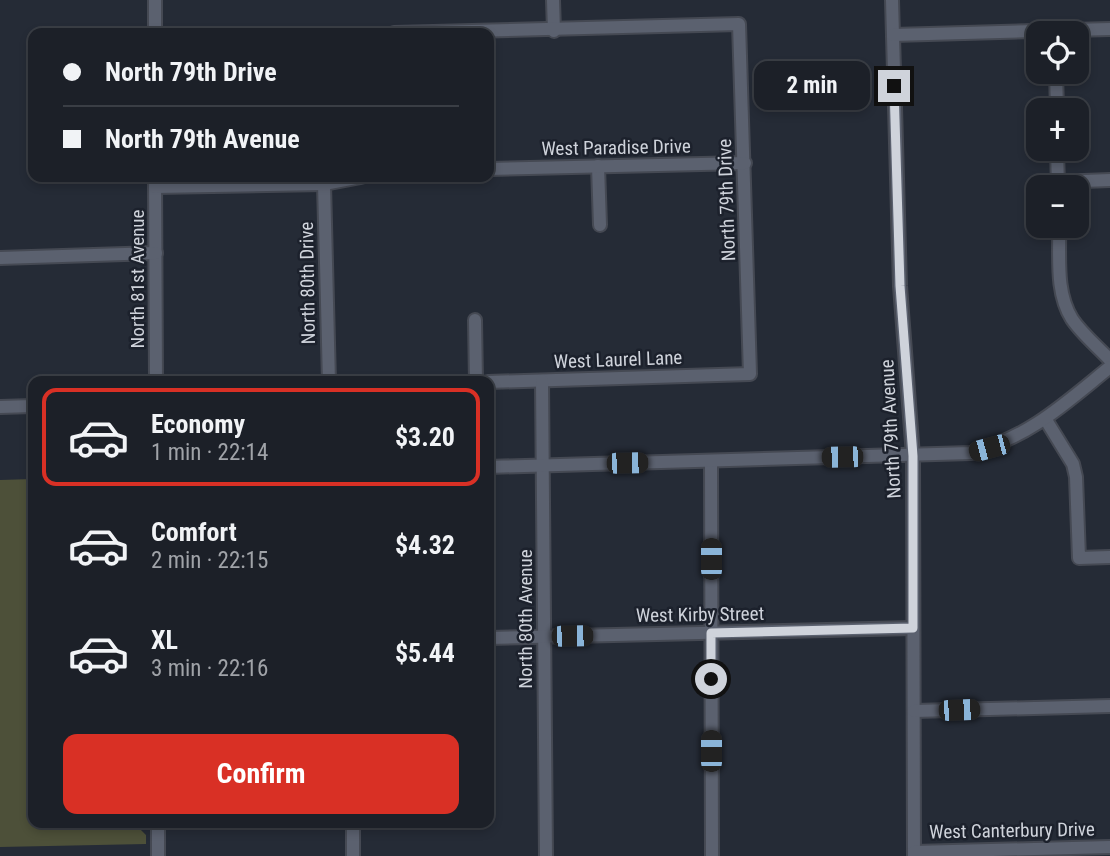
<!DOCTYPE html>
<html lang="en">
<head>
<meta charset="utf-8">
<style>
	:root { --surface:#1c2028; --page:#292d34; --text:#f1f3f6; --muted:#a0a3a8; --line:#3a3e45; --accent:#d93025 }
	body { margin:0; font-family:"Roboto Condensed",sans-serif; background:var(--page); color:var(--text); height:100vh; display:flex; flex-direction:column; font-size:26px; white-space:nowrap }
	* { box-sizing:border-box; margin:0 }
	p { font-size:23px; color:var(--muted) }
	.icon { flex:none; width:38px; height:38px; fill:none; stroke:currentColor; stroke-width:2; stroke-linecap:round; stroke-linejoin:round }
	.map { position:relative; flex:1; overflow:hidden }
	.sheet { position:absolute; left:28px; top:376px; width:466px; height:452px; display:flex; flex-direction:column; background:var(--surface); border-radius:14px; box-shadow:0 4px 10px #0003,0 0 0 2px var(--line) }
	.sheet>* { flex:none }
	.top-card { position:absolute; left:28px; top:28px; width:466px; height:154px; border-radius:14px; box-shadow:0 4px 10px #0003,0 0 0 2px var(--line); display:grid; align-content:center; height:154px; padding:0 35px; background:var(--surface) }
	.tools { position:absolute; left:1026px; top:21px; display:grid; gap:14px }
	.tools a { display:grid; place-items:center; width:63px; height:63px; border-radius:14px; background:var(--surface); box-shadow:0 4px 10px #0003,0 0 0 2px var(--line); font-size:35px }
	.end { position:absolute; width:32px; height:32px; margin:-16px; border:9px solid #cfd3db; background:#111; box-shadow:0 0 0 4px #111 }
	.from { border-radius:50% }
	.bubble { position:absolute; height:49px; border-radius:14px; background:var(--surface); box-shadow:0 4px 10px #0003,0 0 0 2px var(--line); font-size:23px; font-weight:700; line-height:49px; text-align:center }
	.car { position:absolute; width:21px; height:42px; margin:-21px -10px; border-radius:9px; box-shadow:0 0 5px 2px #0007; background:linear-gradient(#222 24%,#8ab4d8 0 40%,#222 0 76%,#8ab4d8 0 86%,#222 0) }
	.top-card b { display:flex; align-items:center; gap:24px; height:66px; font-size:26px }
	.top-card b+b { border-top:2px solid var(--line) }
	.top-card i { width:18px; height:18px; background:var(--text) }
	ul { padding:12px 0 0; list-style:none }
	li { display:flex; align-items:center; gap:21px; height:98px; margin:0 14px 10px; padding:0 21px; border:4px solid transparent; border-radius:14px }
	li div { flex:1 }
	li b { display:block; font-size:26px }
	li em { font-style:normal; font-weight:700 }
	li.selected { border-color:var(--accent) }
	li>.icon { width:63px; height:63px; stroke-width:1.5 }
	.primary-button { display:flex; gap:14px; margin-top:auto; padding:14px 35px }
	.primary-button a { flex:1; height:80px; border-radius:14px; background:var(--accent); color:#fff; font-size:28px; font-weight:700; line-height:80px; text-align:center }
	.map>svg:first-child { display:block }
	.park { fill:#4d5039 }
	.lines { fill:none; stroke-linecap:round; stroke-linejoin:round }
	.minor-casing { stroke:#454953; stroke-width:16 }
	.minor { stroke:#5b616f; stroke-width:12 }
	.route { stroke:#cfd3db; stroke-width:9 }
	.labels { text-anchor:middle; stroke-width:5; stroke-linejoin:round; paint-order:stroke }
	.street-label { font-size:19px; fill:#cfd3db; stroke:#1c212c }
</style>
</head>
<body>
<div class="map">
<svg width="1110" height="856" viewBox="0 0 1110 856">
	<rect width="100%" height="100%" fill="#252b36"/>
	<!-- park -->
	<path class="park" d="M33,479V822L139,823V828L146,835V844L0,847V480Z"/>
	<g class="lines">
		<!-- minor casing -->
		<g class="minor-casing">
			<g id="minor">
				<path d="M155,0V33"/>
				<path d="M553,0L554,31"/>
				<path d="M892,0L900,286L913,456L914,856"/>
				<path d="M394,33L739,24L750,374L488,382"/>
				<path d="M893,35L1110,29"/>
				<path d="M1056,72L1057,110"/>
				<path d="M1057,149L1058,187"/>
				<path d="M598,166L600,225"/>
				<path d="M488,169L745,163"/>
				<path d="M155,177L156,382"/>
				<path d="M1058,182L1110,180"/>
				<path d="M324,184L329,382"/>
				<path d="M155,187L324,184L361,177"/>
				<path d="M1059,226C1060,256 1055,292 1072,319C1082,334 1098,347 1110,360"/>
				<path d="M0,258L156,253"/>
				<path d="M475,320L476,382"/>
				<path d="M542,381L546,856"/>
				<path d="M0,407L33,406"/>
				<path d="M1046,420L1073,464L1076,477L1079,558L1110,557"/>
				<path d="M711,461L712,856"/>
				<path d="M488,467L971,453C1031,436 1063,405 1110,367"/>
				<path d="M488,638L913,628"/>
				<path d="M914,711L1110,706"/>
				<path d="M158,822V856"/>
				<path d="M353,822V856"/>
				<path d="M914,852L1110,847"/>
			</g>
		</g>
		<!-- minor -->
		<use href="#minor" class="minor"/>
	</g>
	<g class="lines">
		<!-- route -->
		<path class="route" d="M711,679V633L913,628V456L900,286L894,86"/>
	</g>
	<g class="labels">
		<!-- street labels -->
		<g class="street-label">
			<text transform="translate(616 147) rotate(-1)" y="7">West Paradise Drive</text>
			<text transform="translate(726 200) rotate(-92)" y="7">North 79th Drive</text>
			<text transform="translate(137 279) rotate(-90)" y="7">North 81st Avenue</text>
			<text transform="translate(307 283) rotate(-91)" y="7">North 80th Drive</text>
			<text transform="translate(618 359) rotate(-2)" y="7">West Laurel Lane</text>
			<text transform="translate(890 429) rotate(-93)" y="7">North 79th Avenue</text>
			<text transform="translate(700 614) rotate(-1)" y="7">West Kirby Street</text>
			<text transform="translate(525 619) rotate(-90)" y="7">North 80th Avenue</text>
			<text transform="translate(1012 830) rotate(-1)" y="7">West Canterbury Drive</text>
		</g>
	</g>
</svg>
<div class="tools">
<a><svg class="icon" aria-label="locate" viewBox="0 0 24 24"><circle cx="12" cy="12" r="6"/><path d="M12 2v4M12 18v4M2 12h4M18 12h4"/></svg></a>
<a>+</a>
<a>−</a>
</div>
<i class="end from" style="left:711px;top:679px"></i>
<i class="end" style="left:894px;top:86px"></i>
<div class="bubble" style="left:754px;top:61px;width:116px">2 min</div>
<i class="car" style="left:989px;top:448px;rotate:255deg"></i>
<i class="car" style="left:842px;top:457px;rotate:269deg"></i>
<i class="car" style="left:627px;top:463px;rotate:89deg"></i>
<i class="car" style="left:711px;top:559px;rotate:0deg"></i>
<i class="car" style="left:572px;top:636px;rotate:89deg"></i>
<i class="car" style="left:959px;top:710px;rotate:88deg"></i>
<i class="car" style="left:711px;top:751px;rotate:0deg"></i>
<div class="top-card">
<b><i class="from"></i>North 79th Drive</b>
<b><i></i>North 79th Avenue</b>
</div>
<section class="sheet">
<ul>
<li class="selected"><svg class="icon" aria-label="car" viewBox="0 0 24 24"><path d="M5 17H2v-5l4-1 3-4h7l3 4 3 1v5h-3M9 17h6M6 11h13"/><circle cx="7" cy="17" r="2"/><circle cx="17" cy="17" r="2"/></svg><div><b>Economy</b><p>1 min · 22:14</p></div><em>$3.20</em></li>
<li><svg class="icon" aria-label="car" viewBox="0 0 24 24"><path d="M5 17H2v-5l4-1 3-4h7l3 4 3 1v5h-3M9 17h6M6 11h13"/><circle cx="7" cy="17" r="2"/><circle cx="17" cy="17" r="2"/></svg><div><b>Comfort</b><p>2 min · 22:15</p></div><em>$4.32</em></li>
<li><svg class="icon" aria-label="car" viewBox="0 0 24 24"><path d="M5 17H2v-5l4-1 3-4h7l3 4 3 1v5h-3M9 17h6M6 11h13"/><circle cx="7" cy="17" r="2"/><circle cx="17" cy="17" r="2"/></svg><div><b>XL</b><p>3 min · 22:16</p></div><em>$5.44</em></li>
</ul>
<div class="primary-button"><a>Confirm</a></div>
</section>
</div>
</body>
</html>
